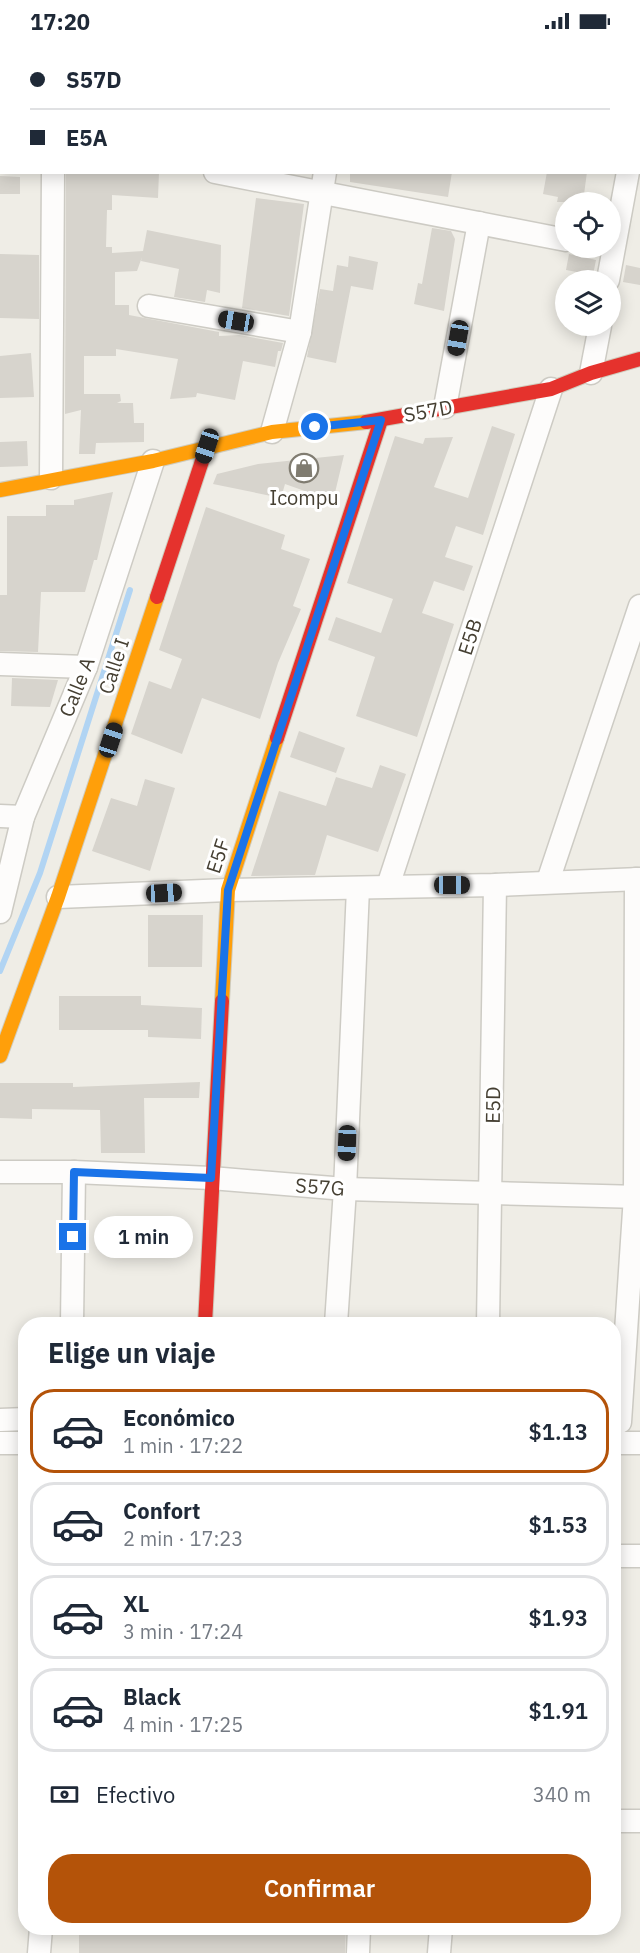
<!DOCTYPE html>
<html lang="es">
<head>
<meta charset="utf-8">
<style>
	:root { --surface:#fff; --page:#f2f2f3; --text:#1f2937; --muted:#747a83; --line:#e0e1e3; --accent:#b45309 }
	body { margin:0; font-family:"IBM Plex Sans",sans-serif; background:var(--page); color:var(--text); height:100vh; display:flex; flex-direction:column; font-size:22px; white-space:nowrap }
	* { box-sizing:border-box; margin:0 }
	p { font-size:20px; color:var(--muted) }
	.icon { flex:none; width:33px; height:33px; fill:none; stroke:currentColor; stroke-width:2; stroke-linecap:round; stroke-linejoin:round }
	.map { position:relative; flex:1; overflow:hidden }
	.panel { position:absolute; left:18px; top:1275px; width:603px; height:618px; display:flex; flex-direction:column; background:var(--surface); border-radius:24px; box-shadow:0 3px 15px #0003 }
	.panel>* { flex:none }
	.banner { position:absolute; left:0px; top:0px; width:640px; height:132px; box-shadow:0 3px 15px #0003; display:grid; align-content:center; height:132px; padding:0 30px; background:var(--surface) }
	.buttons { position:absolute; left:555px; top:150px; display:grid; gap:12px }
	.buttons a { display:grid; place-items:center; width:66px; height:66px; border-radius:50%; background:var(--surface); box-shadow:0 3px 15px #0003; font-size:30px }
	.end { position:absolute; width:27px; height:27px; margin:-14px; border:8px solid #1a73e8; background:#fff; box-shadow:0 0 0 3px #fff }
	.from { border-radius:50% }
	.bubble { position:absolute; height:42px; border-radius:21px; background:var(--surface); box-shadow:0 3px 15px #0003; font-size:20px; font-weight:600; line-height:42px; text-align:center }
	.car { position:absolute; width:18px; height:36px; margin:-18px -9px; border-radius:8px; box-shadow:0 0 4px 2px #0007; background:linear-gradient(#222 24%,#8ab4d8 0 40%,#222 0 76%,#8ab4d8 0 86%,#222 0) }
	.banner b { display:flex; align-items:center; gap:21px; height:57px; font-size:22px }
	.banner b+b { border-top:2px solid var(--line) }
	.banner i { width:15px; height:15px; background:var(--text) }
	ul { padding:0; list-style:none }
	li { display:flex; align-items:center; gap:18px; height:84px; margin:0 12px 9px; padding:0 18px; border:3px solid var(--line); border-radius:24px }
	li div { flex:1 }
	li b { display:block; font-size:22px }
	li em { font-style:normal; font-weight:600 }
	li.on { border-color:var(--accent) }
	li>.icon { width:54px; height:54px; stroke-width:1.5 }
	h2 { padding:0 30px; font-size:27px; line-height:72px }
	.pay { display:flex; align-items:center; gap:15px; height:66px; padding:0 30px; font-size:22px }
	.pay p { margin-inline-start:auto }
	.action { display:flex; gap:12px; margin-top:auto; padding:12px 30px }
	.action a { flex:1; height:69px; border-radius:24px; background:var(--accent); color:#fff; font-size:24px; font-weight:600; line-height:69px; text-align:center }
	.status { display:flex; justify-content:space-between; align-items:center; height:42px; padding:0 30px; background:var(--surface); direction:ltr }
	.status svg { height:16px; fill:currentColor }
	.map>svg:first-child { display:block }
	.lines { fill:none; stroke-linecap:round; stroke-linejoin:round }
	.stream { stroke:#b1d4f3; stroke-width:6 }
	.building { fill:#d7d4cd }
	.street-casing { stroke:#cdcbc4; stroke-width:25 }
	.slow-casing { stroke:#cfcbbc; stroke-width:16 }
	.jam-casing { stroke:#cfcbbc; stroke-width:16 }
	.street { stroke:#fdfcfb; stroke-width:22 }
	.slow { stroke:#ff9f0a; stroke-width:14 }
	.jam { stroke:#e5322d; stroke-width:14 }
	.route { stroke:#1a73e8; stroke-width:8 }
	.labels { text-anchor:middle; stroke-width:6; stroke-linejoin:round; paint-order:stroke }
	.street-label { font-size:20px; fill:#453f32; stroke:#fff }
	.poi-label { font-size:20px; fill:#453f32; stroke:#fff }
</style>
</head>
<body>
<div class="status"><b>17:20</b><svg viewBox="0 0 49 12"><path d="M0 12V9h3v3zM5 12V6h3v6zM10 12V3h3v9zM15 12V0h3v12zM26 1h20v11H26zM47 4h2v5h-2z"/></svg></div>
<div class="map">
<svg width="640" height="1911" viewBox="0 0 640 1911">
	<rect width="100%" height="100%" fill="#efede6"/>
	<g class="lines">
		<!-- stream -->
		<path class="stream" d="M0,929L40,831L130,548"/>
	</g>
	<!-- building -->
	<g class="building">
		<path d="M66,130H159L158,156L112,153V168H107L106,205H112V211L143,209L147,188L221,203L220,251L207,248L205,260L174,255L179,227L141,219L142,215L137,229L115,230V263H129V273L219,290V294L239,293L283,301L281,309H278L275,325L243,319L235,358L197,351L196,355L170,357L178,317L116,307V314H84V352H120L121,359L117,361H133L134,381H144V400L96,401L95,412H79L81,368L65,372Z"/>
		<path d="M350,130H452L448,155L350,140Z"/>
		<path d="M547,130H587L583,160H557L558,155L543,152Z"/>
		<path d="M0,134L20,135V152H0Z"/>
		<path d="M256,156L304,162L289,274L242,266Z"/>
		<path d="M432,186L451,189L455,197L444,269L414,262L418,241L422,242Z"/>
		<path d="M0,212L39,213V277L0,276Z"/>
		<path d="M569,212L596,218L593,233L566,228Z"/>
		<path d="M349,214L378,220L373,248L351,244L336,321L307,315L320,247L333,249L337,223L348,225Z"/>
		<path d="M626,223L640,226V243L623,240Z"/>
		<path d="M31,311L34,355L0,356V314Z"/>
		<path d="M492,384L515,392L483,493L456,484L445,515L473,524L464,549L434,539L422,571L454,582L417,695L356,674L375,615L328,598L336,575L381,591L393,557L347,541L395,394L423,402L425,396L453,395L434,445L468,456Z"/>
		<path d="M27,399L28,424L0,425V400Z"/>
		<path d="M344,413L333,459L285,442L281,456L213,442L217,432L258,422Z"/>
		<path d="M113,450L97,518H94L85,550H41L38,610L0,609V553H7V474H46V463H74V458Z"/>
		<path d="M206,465L285,493L281,507L310,517L293,564L301,567L278,621L260,677L202,656L182,712L131,692L149,639L171,647L182,617L159,608Z"/>
		<path d="M12,636L58,638L50,665L11,664Z"/>
		<path d="M299,689L345,706L336,731L290,715Z"/>
		<path d="M380,723L406,732L378,810L327,793L315,833L251,834L279,749L326,764L336,735L372,746Z"/>
		<path d="M145,737L175,746L150,829L92,809L111,756L137,764Z"/>
		<path d="M148,873H203L202,925H148Z"/>
		<path d="M59,954H141V963L202,966L201,997L148,995V988H59Z"/>
		<path d="M200,1040L199,1056H144L145,1111H101L100,1068L32,1067V1077L0,1076V1041H73V1045Z"/>
		<path d="M79,1886H207L224,1888L346,1886L345,1911H79Z"/>
	</g>
	<g class="lines">
		<!-- street casing -->
		<g class="street-casing">
			<g id="street">
				<path d="M280,0L289,2"/>
				<path d="M54,2V0"/>
				<path d="M352,2V0"/>
				<path d="M639,73L640,67"/>
				<path d="M215,130L566,198"/>
				<path d="M608,238L628,130"/>
				<path d="M149,264L300,290"/>
				<path d="M591,331L600,284"/>
				<path d="M445,365L479,181"/>
				<path d="M272,390L300,290L325,130"/>
				<path d="M51,436L53,130"/>
				<path d="M0,622L86,625"/>
				<path d="M0,774L23,775"/>
				<path d="M548,839L640,564"/>
				<path d="M388,844L551,347"/>
				<path d="M58,855L228,848L495,843L640,837"/>
				<path d="M0,870L23,775L86,625L153,419"/>
				<path d="M0,1130H74L211,1136L345,1147L640,1155"/>
				<path d="M72,1282L74,1130"/>
				<path d="M336,1282L345,1147L358,846"/>
				<path d="M488,1282L495,843"/>
				<path d="M0,1378L26,1377"/>
				<path d="M620,1380L635,1154L636,837"/>
				<path d="M0,1401H26"/>
				<path d="M614,1401H640"/>
				<path d="M614,1514H640"/>
				<path d="M614,1779H639"/>
				<path d="M39,1911L41,1886"/>
				<path d="M358,1911L359,1886"/>
				<path d="M439,1911L441,1886"/>
			</g>
		</g>
		<!-- slow casing -->
		<g class="slow-casing">
			<g id="slow">
				<path d="M0,448L153,419L272,390L366,380"/>
				<path d="M222,959L228,848L277,696"/>
				<path d="M0,1014L58,855L157,555"/>
			</g>
		</g>
		<!-- jam casing -->
		<g class="jam-casing">
			<g id="jam">
				<path d="M366,380L551,347L591,331L640,317"/>
				<path d="M157,555L207,404"/>
				<path d="M277,696L381,378"/>
				<path d="M205,1282L222,959"/>
			</g>
		</g>
		<!-- street -->
		<use href="#street" class="street"/>
		<!-- slow -->
		<use href="#slow" class="slow"/>
		<!-- jam -->
		<use href="#jam" class="jam"/>
	</g>
	<g class="lines">
		<!-- route -->
		<path class="route" d="M73,1195L74,1130L211,1136L228,848L381,378L315,385"/>
	</g>
	<!-- icons -->
	<defs>
		<g id="shop-ring" transform="scale(1.5)"><circle r="9.5" fill="#fff" stroke="#807c71" stroke-width="1.5"/><path d="M-5-2.5h2.3a2.7 3.5 0 0 1 5.4 0H5L5.5 6h-11ZM-1.5-2.5h3a1.5 2.3 0 0 0-3 0Z" fill="#807c71"/></g>
	</defs>
	<g fill-rule="evenodd">
		<use href="#shop-ring" x="304" y="426"/>
	</g>
	<g class="labels">
		<!-- street labels -->
		<g class="street-label">
			<text transform="translate(428 369) rotate(-10)" y="7">S57D</text>
			<text transform="translate(470 595) rotate(-72)" y="7">E5B</text>
			<text transform="translate(114 624) rotate(-72)" y="7">Calle I</text>
			<text transform="translate(77 645) rotate(-68)" y="7">Calle A</text>
			<text transform="translate(218 814) rotate(-72)" y="7">E5F</text>
			<text transform="translate(493 1063) rotate(-89)" y="7">E5D</text>
			<text transform="translate(320 1145) rotate(4)" y="7">S57G</text>
		</g>
		<!-- poi labels -->
		<g class="poi-label">
			<text x="304" y="463">Icompu</text>
		</g>
	</g>
</svg>
<div class="buttons">
<a><svg class="icon" aria-label="locate" viewBox="0 0 24 24"><circle cx="12" cy="12" r="6"/><path d="M12 2v4M12 18v4M2 12h4M18 12h4"/></svg></a>
<a><svg class="icon" aria-label="layers" viewBox="0 0 24 24"><path d="M12 4l9 5-9 5-9-5zM3 14l9 5 9-5"/></svg></a>
</div>
<i class="end from" style="left:315px;top:385px"></i>
<i class="end" style="left:73px;top:1195px"></i>
<div class="bubble" style="left:94px;top:1174px;width:99px">1 min</div>
<i class="car" style="left:236px;top:279px;rotate:279deg"></i>
<i class="car" style="left:458px;top:296px;rotate:190deg"></i>
<i class="car" style="left:207px;top:404px;rotate:198deg"></i>
<i class="car" style="left:111px;top:698px;rotate:18deg"></i>
<i class="car" style="left:452px;top:843px;rotate:90deg"></i>
<i class="car" style="left:164px;top:851px;rotate:87deg"></i>
<i class="car" style="left:347px;top:1101px;rotate:182deg"></i>
<div class="banner">
<b><i class="from"></i>S57D</b>
<b><i></i>E5A</b>
</div>
<section class="panel">
<h2>Elige un viaje</h2>
<ul>
<li class="on"><svg class="icon" aria-label="car" viewBox="0 0 24 24"><path d="M5 17H2v-5l4-1 3-4h7l3 4 3 1v5h-3M9 17h6M6 11h13"/><circle cx="7" cy="17" r="2"/><circle cx="17" cy="17" r="2"/></svg><div><b>Económico</b><p>1 min · 17:22</p></div><em>$1.13</em></li>
<li><svg class="icon" aria-label="car" viewBox="0 0 24 24"><path d="M5 17H2v-5l4-1 3-4h7l3 4 3 1v5h-3M9 17h6M6 11h13"/><circle cx="7" cy="17" r="2"/><circle cx="17" cy="17" r="2"/></svg><div><b>Confort</b><p>2 min · 17:23</p></div><em>$1.53</em></li>
<li><svg class="icon" aria-label="car" viewBox="0 0 24 24"><path d="M5 17H2v-5l4-1 3-4h7l3 4 3 1v5h-3M9 17h6M6 11h13"/><circle cx="7" cy="17" r="2"/><circle cx="17" cy="17" r="2"/></svg><div><b>XL</b><p>3 min · 17:24</p></div><em>$1.93</em></li>
<li><svg class="icon" aria-label="car" viewBox="0 0 24 24"><path d="M5 17H2v-5l4-1 3-4h7l3 4 3 1v5h-3M9 17h6M6 11h13"/><circle cx="7" cy="17" r="2"/><circle cx="17" cy="17" r="2"/></svg><div><b>Black</b><p>4 min · 17:25</p></div><em>$1.91</em></li>
</ul>
<div class="pay"><svg class="icon" aria-label="cash" viewBox="0 0 24 24"><path d="M3 7h18v10H3z"/><circle cx="12" cy="12" r="2"/></svg>Efectivo<p>340 m</p></div>
<div class="action"><a>Confirmar</a></div>
</section>
</div>
</body>
</html>
